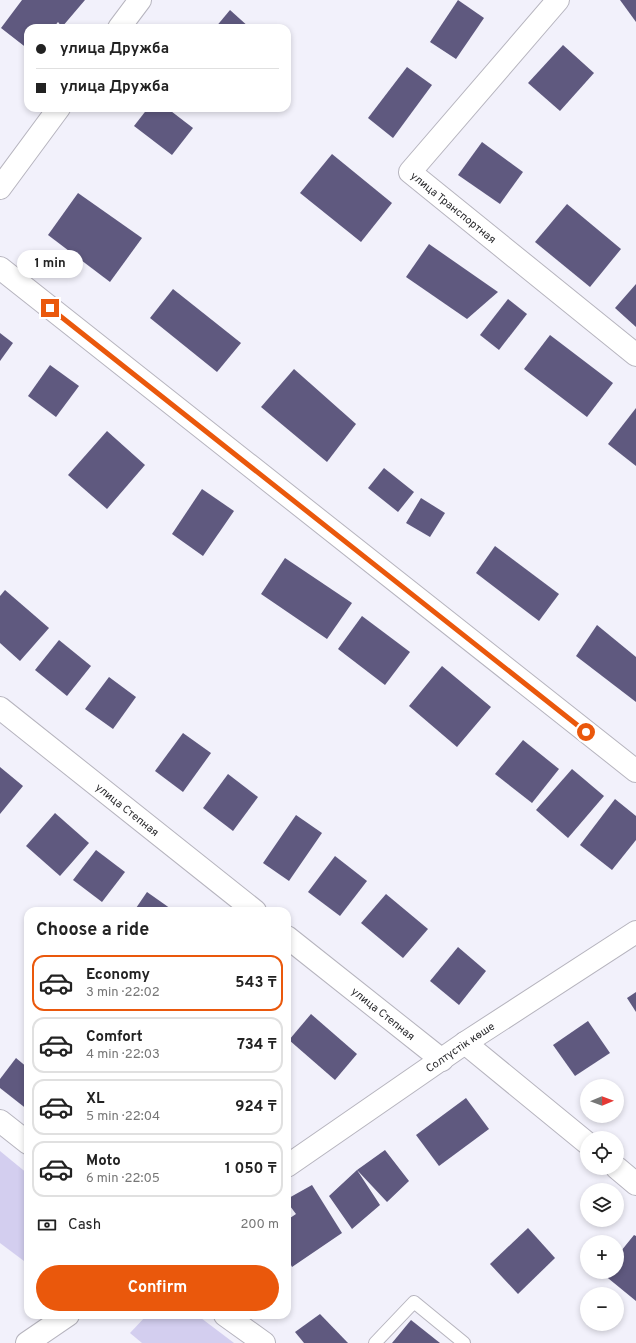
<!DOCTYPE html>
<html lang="en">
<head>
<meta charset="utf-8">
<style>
	:root { --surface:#fff; --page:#f6f6f6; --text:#222; --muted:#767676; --line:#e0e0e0; --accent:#ea580c }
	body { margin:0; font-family:Overpass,sans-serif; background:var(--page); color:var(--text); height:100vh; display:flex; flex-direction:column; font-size:15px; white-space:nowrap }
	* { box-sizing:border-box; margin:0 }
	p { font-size:13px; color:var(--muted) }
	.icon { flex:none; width:22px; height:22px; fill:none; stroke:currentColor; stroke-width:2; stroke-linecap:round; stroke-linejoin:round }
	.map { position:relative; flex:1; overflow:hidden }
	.side { position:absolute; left:24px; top:907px; width:267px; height:412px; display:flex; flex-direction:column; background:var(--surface); border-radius:12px; box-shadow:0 2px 6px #0003 }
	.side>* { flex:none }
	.top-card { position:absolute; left:24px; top:24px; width:267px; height:88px; border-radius:12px; box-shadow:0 2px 6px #0003; display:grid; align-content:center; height:88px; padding:0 12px; background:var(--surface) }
	.needle { width:26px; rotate:89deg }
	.controls { position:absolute; left:580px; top:1079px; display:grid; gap:8px }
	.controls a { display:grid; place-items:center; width:44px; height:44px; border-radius:50%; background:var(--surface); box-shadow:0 2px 6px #0003; font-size:20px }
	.end { position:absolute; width:18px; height:18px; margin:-9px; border:5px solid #ea580c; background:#fff; box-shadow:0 0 0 2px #fff }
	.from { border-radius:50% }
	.bubble { position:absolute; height:28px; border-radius:14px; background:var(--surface); box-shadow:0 2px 6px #0003; font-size:13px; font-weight:700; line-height:28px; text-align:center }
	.top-card b { display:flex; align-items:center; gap:14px; height:38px; font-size:15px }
	.top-card b+b { border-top:1px solid var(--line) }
	.top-card i { width:10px; height:10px; background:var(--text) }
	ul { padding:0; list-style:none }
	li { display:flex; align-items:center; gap:12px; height:56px; margin:0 8px 6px; padding:0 4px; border:2px solid var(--line); border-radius:12px }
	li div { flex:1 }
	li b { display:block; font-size:15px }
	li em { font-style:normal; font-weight:700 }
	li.active { border-color:var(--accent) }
	li>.icon { width:36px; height:36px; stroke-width:1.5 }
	h2 { padding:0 12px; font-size:18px; line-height:48px }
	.pay { display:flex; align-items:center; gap:10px; height:44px; padding:0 12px; font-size:15px }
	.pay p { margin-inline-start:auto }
	.primary-button { display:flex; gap:8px; margin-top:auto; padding:8px 12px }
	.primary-button a { flex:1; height:46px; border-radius:24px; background:var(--accent); color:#fff; font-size:16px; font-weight:700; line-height:46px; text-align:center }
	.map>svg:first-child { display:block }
	.green { fill:#d3ceef }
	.building { fill:#5f597f }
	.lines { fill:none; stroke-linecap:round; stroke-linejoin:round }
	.lane-casing { stroke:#b6b4be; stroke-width:14 }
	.street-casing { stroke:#b6b4be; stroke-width:24 }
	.lane { stroke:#fff; stroke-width:12 }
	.street { stroke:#fff; stroke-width:22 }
	.route { stroke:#ea580c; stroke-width:5 }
	.labels { text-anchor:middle; stroke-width:4; stroke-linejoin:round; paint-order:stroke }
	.street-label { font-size:11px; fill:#29292c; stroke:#fff }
</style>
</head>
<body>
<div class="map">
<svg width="636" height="1343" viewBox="0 0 636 1343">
	<rect width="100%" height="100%" fill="#f2f1fb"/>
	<!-- green -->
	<g class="green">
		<path d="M0,1151L28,1174V1264L0,1243Z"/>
		<path d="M147,1315H197L234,1343H142L130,1333Z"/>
	</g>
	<!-- building -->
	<g class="building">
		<path d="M22,0H85L62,27L58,22L53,28H28V49L1,28Z"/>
		<path d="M458,0L484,18L456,59L430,42Z"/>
		<path d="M620,0H636V22Z"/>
		<path d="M230,10L250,28H215Z"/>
		<path d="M563,45L594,73L560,111L528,83Z"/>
		<path d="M407,67L432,85L393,138L368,118Z"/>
		<path d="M148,108H167L193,128L172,155L134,126Z"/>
		<path d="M482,142L523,172L500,204L458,175Z"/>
		<path d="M332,154L392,203L361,242L300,193Z"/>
		<path d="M78,193L142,238L110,282L48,235Z"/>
		<path d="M567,204L621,249L590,287L535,242Z"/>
		<path d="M429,244L498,292L467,319L406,277Z"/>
		<path d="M636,284V327L615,308Z"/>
		<path d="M173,289L241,343L217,372L150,318Z"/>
		<path d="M508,299L527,314L499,350L480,335Z"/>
		<path d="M0,333L13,343L0,361Z"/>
		<path d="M550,335L613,383L587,417L524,369Z"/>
		<path d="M50,365L79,386L56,417L28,396Z"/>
		<path d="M294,369L356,424L327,462L261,407Z"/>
		<path d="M636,408V466L608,444Z"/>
		<path d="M107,431L145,465L107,509L68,475Z"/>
		<path d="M384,468L414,492L398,512L368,488Z"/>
		<path d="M202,489L234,511L203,556L172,534Z"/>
		<path d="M421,498L445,513L430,537L406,523Z"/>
		<path d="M495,546L559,594L539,621L476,573Z"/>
		<path d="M285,558L352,603L327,639L261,594Z"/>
		<path d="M5,590L49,628L20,661L0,643V596Z"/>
		<path d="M362,616L410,652L385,685L338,649Z"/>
		<path d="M597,625L636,657V702L576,656Z"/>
		<path d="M59,640L91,666L67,696L35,670Z"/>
		<path d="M442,666L491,707L457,747L409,706Z"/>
		<path d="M109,677L136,697L113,729L85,709Z"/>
		<path d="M183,733L211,753L183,792L155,771Z"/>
		<path d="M523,740L559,769L532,803L495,774Z"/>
		<path d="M0,767L23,786L0,814Z"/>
		<path d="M572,769L604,796L568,838L536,810Z"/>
		<path d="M228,774L258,797L233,831L203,808Z"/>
		<path d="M615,799L636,816V840L612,870L580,845Z"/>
		<path d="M55,813L89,843L60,876L26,846Z"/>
		<path d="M296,815L322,833L289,881L263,863Z"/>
		<path d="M96,850L125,872L102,902L73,880Z"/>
		<path d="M335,856L367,881L340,916L308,892Z"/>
		<path d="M147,892L174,911H134Z"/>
		<path d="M386,894L428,929L403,958L361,923Z"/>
		<path d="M458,947L486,971L459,1005L430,981Z"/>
		<path d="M636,992V1012L627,998Z"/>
		<path d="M311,1014L357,1054L335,1080L289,1040Z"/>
		<path d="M588,1021L610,1053L575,1076L553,1045Z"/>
		<path d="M16,1058L28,1068V1110L0,1088V1079Z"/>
		<path d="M466,1098L489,1129L439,1166L416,1135Z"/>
		<path d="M385,1150L409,1181L387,1202L357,1170L380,1205L352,1229L329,1196L357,1170Z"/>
		<path d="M312,1185L342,1233L292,1267L287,1257V1220L296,1214L287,1202V1199Z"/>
		<path d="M528,1228L555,1258L518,1294L490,1264Z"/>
		<path d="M634,1235L636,1236V1301L603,1274L604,1272H617V1256Z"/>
		<path d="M320,1314L348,1343H304L295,1332Z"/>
		<path d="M411,1320L440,1343H392Z"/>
	</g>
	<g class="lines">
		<!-- lane casing -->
		<g class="lane-casing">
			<path id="lane" d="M375,1343L414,1302L464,1343"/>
		</g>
		<!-- street casing -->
		<g class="street-casing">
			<g id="street">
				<path id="s1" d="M558,0L410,172L636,355"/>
				<path d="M119,28L140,0"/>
				<path d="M0,188L59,108"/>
				<path d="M0,268L636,771"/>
				<path id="s2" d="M0,708L255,911"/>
				<path id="s3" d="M287,937L442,1060"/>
				<path d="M465,1043L587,1143"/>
				<path d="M0,1121L28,1143"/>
				<path id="s4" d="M287,1166L465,1043L636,932"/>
				<path d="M617,1168L636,1184"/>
				<path d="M225,1315L264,1343"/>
				<path d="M27,1343L68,1315"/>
			</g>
		</g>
		<!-- lane -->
		<use href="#lane" class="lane"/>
		<!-- street -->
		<use href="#street" class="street"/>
	</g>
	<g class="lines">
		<!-- route -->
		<path class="route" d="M50,308L586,732"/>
	</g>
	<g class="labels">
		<!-- street labels -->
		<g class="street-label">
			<text dy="4" stroke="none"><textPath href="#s1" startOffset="283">улица Транспортная</textPath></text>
			<text dy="4" stroke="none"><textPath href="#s2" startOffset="163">улица Степная</textPath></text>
			<text dy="4" stroke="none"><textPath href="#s3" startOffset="123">улица Степная</textPath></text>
			<text dy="4" stroke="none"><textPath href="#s4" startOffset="210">Солтүстік көше</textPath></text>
		</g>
	</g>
</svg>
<div class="controls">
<a><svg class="needle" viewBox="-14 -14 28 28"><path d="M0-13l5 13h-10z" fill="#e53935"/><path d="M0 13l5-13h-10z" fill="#767676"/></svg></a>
<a><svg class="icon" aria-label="locate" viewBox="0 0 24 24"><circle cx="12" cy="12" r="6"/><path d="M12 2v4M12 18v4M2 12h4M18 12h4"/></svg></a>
<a><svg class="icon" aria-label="layers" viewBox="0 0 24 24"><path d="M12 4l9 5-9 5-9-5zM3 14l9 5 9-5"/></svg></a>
<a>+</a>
<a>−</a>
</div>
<i class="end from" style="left:586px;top:732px"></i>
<i class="end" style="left:50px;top:308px"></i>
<div class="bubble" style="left:17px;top:250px;width:66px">1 min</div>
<div class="top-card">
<b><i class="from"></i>улица Дружба</b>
<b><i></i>улица Дружба</b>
</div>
<section class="side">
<h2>Choose a ride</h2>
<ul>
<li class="active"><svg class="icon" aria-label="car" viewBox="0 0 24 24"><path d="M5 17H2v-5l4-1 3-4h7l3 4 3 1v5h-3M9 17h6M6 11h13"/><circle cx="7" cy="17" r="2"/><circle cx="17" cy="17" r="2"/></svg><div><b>Economy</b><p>3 min · 22:02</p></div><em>543 ₸</em></li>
<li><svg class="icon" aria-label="car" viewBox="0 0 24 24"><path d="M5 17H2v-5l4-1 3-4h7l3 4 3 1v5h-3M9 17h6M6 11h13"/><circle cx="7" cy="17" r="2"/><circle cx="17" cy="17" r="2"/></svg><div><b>Comfort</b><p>4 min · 22:03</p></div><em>734 ₸</em></li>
<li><svg class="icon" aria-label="car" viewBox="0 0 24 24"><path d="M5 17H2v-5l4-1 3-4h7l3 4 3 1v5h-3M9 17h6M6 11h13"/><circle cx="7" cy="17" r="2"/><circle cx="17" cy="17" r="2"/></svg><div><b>XL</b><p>5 min · 22:04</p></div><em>924 ₸</em></li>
<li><svg class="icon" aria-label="car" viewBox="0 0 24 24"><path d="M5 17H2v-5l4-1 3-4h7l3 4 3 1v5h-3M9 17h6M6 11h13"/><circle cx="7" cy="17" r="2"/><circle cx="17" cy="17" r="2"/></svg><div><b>Moto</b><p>6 min · 22:05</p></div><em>1 050 ₸</em></li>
</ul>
<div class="pay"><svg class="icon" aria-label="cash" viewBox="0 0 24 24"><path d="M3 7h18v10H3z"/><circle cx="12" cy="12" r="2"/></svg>Cash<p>200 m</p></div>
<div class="primary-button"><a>Confirm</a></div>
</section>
</div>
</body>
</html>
